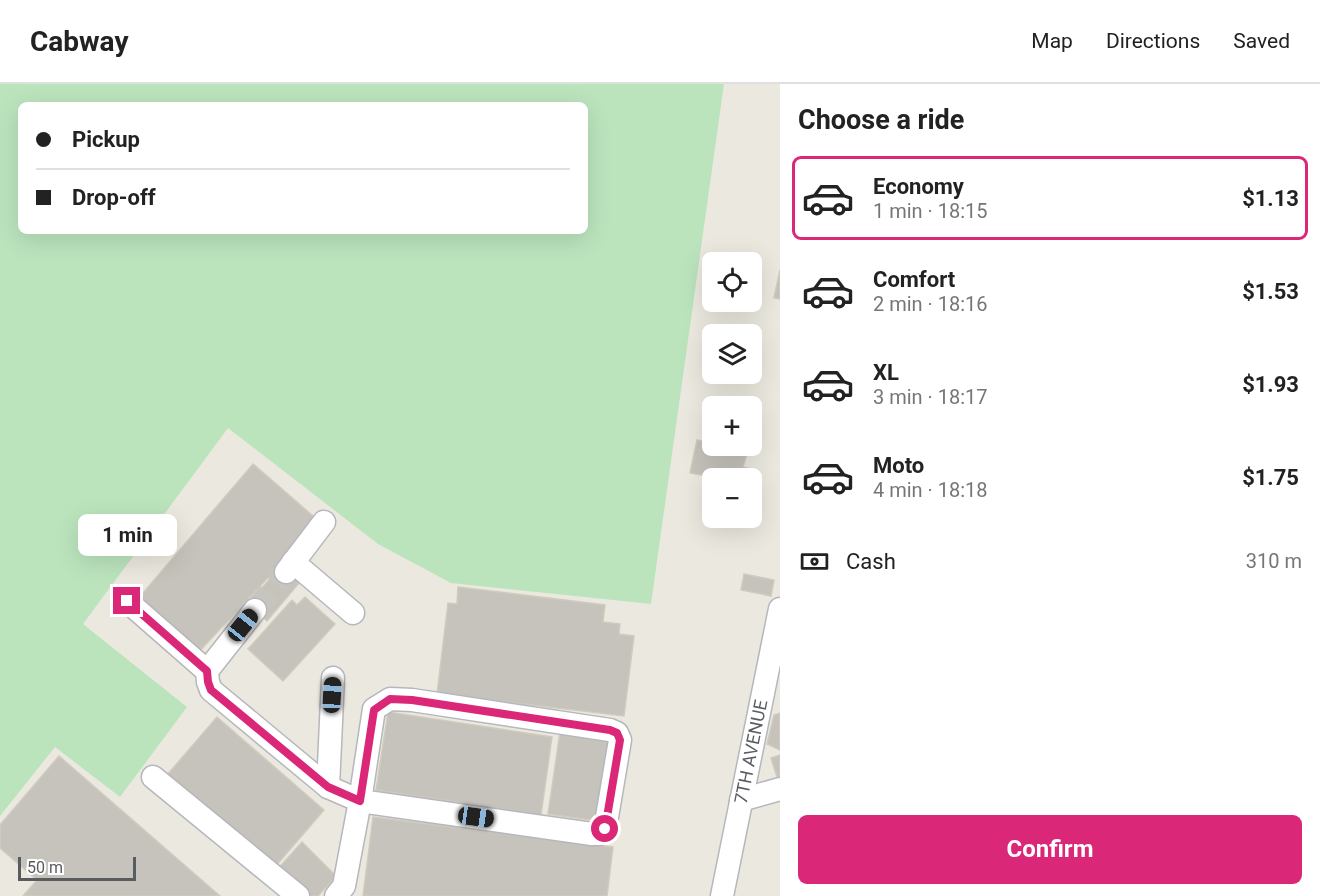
<!DOCTYPE html>
<html lang="en">
<head>
<meta charset="utf-8">
<style>
	:root { --surface:#fff; --page:#f6f6f6; --text:#222; --muted:#767676; --line:#e0e0e0; --accent:#db2777 }
	body { margin:0; font-family:Roboto,sans-serif; background:var(--page); color:var(--text); height:100vh; display:flex; flex-direction:column; font-size:22px; white-space:nowrap }
	* { box-sizing:border-box; margin:0 }
	p { font-size:20px; color:var(--muted) }
	.icon { flex:none; width:33px; height:33px; fill:none; stroke:currentColor; stroke-width:2; stroke-linecap:round; stroke-linejoin:round }
	.map { position:relative; flex:1; overflow:hidden }
	.sheet { display:flex; flex-direction:column; background:var(--surface); width:540px }
	.sheet>* { flex:none }
	.guide { position:absolute; left:18px; top:18px; width:570px; height:132px; border-radius:9px; box-shadow:0 6px 24px #0002; display:grid; align-content:center; height:132px; padding:0 18px; background:var(--surface) }
	.tools { position:absolute; left:702px; top:168px; display:grid; gap:12px }
	.tools a { display:grid; place-items:center; width:60px; height:60px; border-radius:9px; background:var(--surface); box-shadow:0 6px 24px #0002; font-size:30px }
	.scale { position:absolute; left:18px; bottom:15px; width:118px; box-sizing:border-box; padding-left:6px; border:3px solid #585b60; border-top:0; font-size:16px; line-height:21px; white-space:nowrap; color:#585b60; -webkit-text-stroke:4px #fff; paint-order:stroke }
	.end { position:absolute; width:27px; height:27px; margin:-14px; border:8px solid #db2777; background:#fff; box-shadow:0 0 0 3px #fff }
	.from { border-radius:50% }
	.bubble { position:absolute; height:42px; border-radius:9px; background:var(--surface); box-shadow:0 6px 24px #0002; font-size:20px; font-weight:700; line-height:42px; text-align:center }
	.car { position:absolute; width:18px; height:36px; margin:-18px -9px; border-radius:8px; box-shadow:0 0 4px 2px #0007; background:linear-gradient(#222 24%,#8ab4d8 0 40%,#222 0 76%,#8ab4d8 0 86%,#222 0) }
	.guide b { display:flex; align-items:center; gap:21px; height:57px; font-size:22px }
	.guide b+b { border-top:2px solid var(--line) }
	.guide i { width:15px; height:15px; background:var(--text) }
	ul { padding:0; list-style:none }
	li { display:flex; align-items:center; gap:18px; height:84px; margin:0 12px 9px; padding:0 6px; border:3px solid transparent; border-radius:9px }
	li div { flex:1 }
	li b { display:block; font-size:22px }
	li em { font-style:normal; font-weight:700 }
	li.on { border-color:var(--accent) }
	li>.icon { width:54px; height:54px; stroke-width:1.5 }
	h2 { padding:0 18px; font-size:27px; line-height:72px }
	.pay { display:flex; align-items:center; gap:15px; height:66px; padding:0 18px; font-size:22px }
	.pay p { margin-inline-start:auto }
	.action { display:flex; gap:12px; margin-top:auto; padding:12px 18px }
	.action a { flex:1; height:69px; border-radius:9px; background:var(--accent); color:#fff; font-size:24px; font-weight:700; line-height:69px; text-align:center }
	header { display:flex; align-items:center; gap:36px; box-sizing:border-box; height:84px; padding:0 30px; background:var(--surface); border-bottom:2px solid var(--line) }
	header strong { font-size:28px }
	nav { display:flex; gap:33px; margin-inline-start:auto; font-size:21px }
	main { display:flex; flex:1; min-height:0 }
	.map>svg:first-child { display:block }
	.green { fill:#bbe4bd; fill-rule:evenodd }
	.building { fill:#c6c3bc; stroke:#d0cbbe; stroke-width:1.5 }
	.lines { fill:none; stroke-linecap:round; stroke-linejoin:round }
	.minor-tunnel { stroke:#c6c6bf; stroke-width:22; stroke-dasharray:22 11; stroke-linecap:butt }
	.minor-casing { stroke:#b5b7bc; stroke-width:25 }
	.minor { stroke:#fff; stroke-width:22 }
	.route { stroke:#db2777; stroke-width:8 }
	.labels { text-anchor:middle; stroke-width:6; stroke-linejoin:round; paint-order:stroke }
	.street-label { font-size:18px; fill:#585b60; stroke:#fff }
</style>
</head>
<body>
<header>
<strong>Cabway</strong>
<nav><a>Map</a><a>Directions</a><a>Saved</a></nav>
</header>
<main>
<div class="map">
<svg width="780" height="812" viewBox="0 0 780 812">
	<rect width="100%" height="100%" fill="#ebe9df"/>
	<!-- green -->
	<path class="green" d="M0,0H724L651,520L451,499L378,460L228,344L83,540L187,623L120,713L55,663L0,732ZM21,21H585V147H21Z"/>
	<!-- building -->
	<g class="building">
		<path d="M780,186V215L774,214Z"/>
		<path d="M697,356L712,359V362H725L748,366L743,383L759,387L755,406L752,405V394L733,393V394H712V401H711L712,393L690,389Z"/>
		<path d="M253,380L320,438L195,572L137,516Z"/>
		<path d="M280,483L299,499L267,537L248,520Z"/>
		<path d="M744,490L774,496L771,512L741,506Z"/>
		<path d="M458,503L605,521L603,538L620,540L619,550L634,552L624,632L437,610L448,519L457,520Z"/>
		<path d="M305,513L335,540L283,597L248,565L292,516L297,521Z"/>
		<path d="M388,628L552,653L541,731L376,706Z"/>
		<path d="M780,629V666L767,660L774,631Z"/>
		<path d="M217,633L324,726L274,784L167,691Z"/>
		<path d="M560,648L616,657L605,738L548,730Z"/>
		<path d="M780,671V694L777,693L771,674Z"/>
		<path d="M59,672L220,812H23L37,796L0,764V741Z"/>
		<path d="M373,733L613,763L607,812H363Z"/>
		<path d="M302,758L336,792L318,812H305L276,787Z"/>
	</g>
	<g class="lines">
		<!-- minor-tunnel -->
		<path class="minor-tunnel" d="M255,526L286,488"/>
		<!-- minor casing -->
		<g class="minor-casing">
			<g id="minor">
				<path d="M293,478L353,529"/>
				<path d="M286,488L324,438"/>
				<path d="M127,517L207,587"/>
				<path d="M255,526L207,587L208,598L211,606L328,703L360,717L592,750H599L605,745L620,656L617,649L610,646L412,616L390,615L374,625L360,717L344,802L336,812"/>
				<path d="M153,693L298,812"/>
				<path d="M328,703L333,594"/>
				<path d="M741,716L780,705"/>
				<path id="s1" d="M722,812L780,525"/>
			</g>
		</g>
		<!-- minor -->
		<use href="#minor" class="minor"/>
	</g>
	<g class="lines">
		<!-- route -->
		<path class="route" d="M127,517L207,587L208,598L211,606L328,703L360,717L374,626L390,615L412,616L610,646L617,649L620,656L605,745"/>
	</g>
	<g class="labels">
		<!-- street labels -->
		<g class="street-label">
			<text dy="6" stroke="none"><textPath href="#s1" startOffset="147">7TH AVENUE</textPath></text>
		</g>
	</g>
</svg>
<div class="tools">
<a><svg class="icon" aria-label="locate" viewBox="0 0 24 24"><circle cx="12" cy="12" r="6"/><path d="M12 2v4M12 18v4M2 12h4M18 12h4"/></svg></a>
<a><svg class="icon" aria-label="layers" viewBox="0 0 24 24"><path d="M12 4l9 5-9 5-9-5zM3 14l9 5 9-5"/></svg></a>
<a>+</a>
<a>−</a>
</div>
<div class="scale">50 m</div>
<i class="end from" style="left:605px;top:745px"></i>
<i class="end" style="left:127px;top:517px"></i>
<div class="bubble" style="left:78px;top:430px;width:99px">1 min</div>
<i class="car" style="left:243px;top:541px;rotate:39deg"></i>
<i class="car" style="left:332px;top:611px;rotate:3deg"></i>
<i class="car" style="left:476px;top:733px;rotate:98deg"></i>
<div class="guide">
<b><i class="from"></i>Pickup</b>
<b><i></i>Drop-off</b>
</div>
</div>
<section class="sheet">
<h2>Choose a ride</h2>
<ul>
<li class="on"><svg class="icon" aria-label="car" viewBox="0 0 24 24"><path d="M5 17H2v-5l4-1 3-4h7l3 4 3 1v5h-3M9 17h6M6 11h13"/><circle cx="7" cy="17" r="2"/><circle cx="17" cy="17" r="2"/></svg><div><b>Economy</b><p>1 min · 18:15</p></div><em>$1.13</em></li>
<li><svg class="icon" aria-label="car" viewBox="0 0 24 24"><path d="M5 17H2v-5l4-1 3-4h7l3 4 3 1v5h-3M9 17h6M6 11h13"/><circle cx="7" cy="17" r="2"/><circle cx="17" cy="17" r="2"/></svg><div><b>Comfort</b><p>2 min · 18:16</p></div><em>$1.53</em></li>
<li><svg class="icon" aria-label="car" viewBox="0 0 24 24"><path d="M5 17H2v-5l4-1 3-4h7l3 4 3 1v5h-3M9 17h6M6 11h13"/><circle cx="7" cy="17" r="2"/><circle cx="17" cy="17" r="2"/></svg><div><b>XL</b><p>3 min · 18:17</p></div><em>$1.93</em></li>
<li><svg class="icon" aria-label="car" viewBox="0 0 24 24"><path d="M5 17H2v-5l4-1 3-4h7l3 4 3 1v5h-3M9 17h6M6 11h13"/><circle cx="7" cy="17" r="2"/><circle cx="17" cy="17" r="2"/></svg><div><b>Moto</b><p>4 min · 18:18</p></div><em>$1.75</em></li>
</ul>
<div class="pay"><svg class="icon" aria-label="cash" viewBox="0 0 24 24"><path d="M3 7h18v10H3z"/><circle cx="12" cy="12" r="2"/></svg>Cash<p>310 m</p></div>
<div class="action"><a>Confirm</a></div>
</section>
</main>
</body>
</html>
